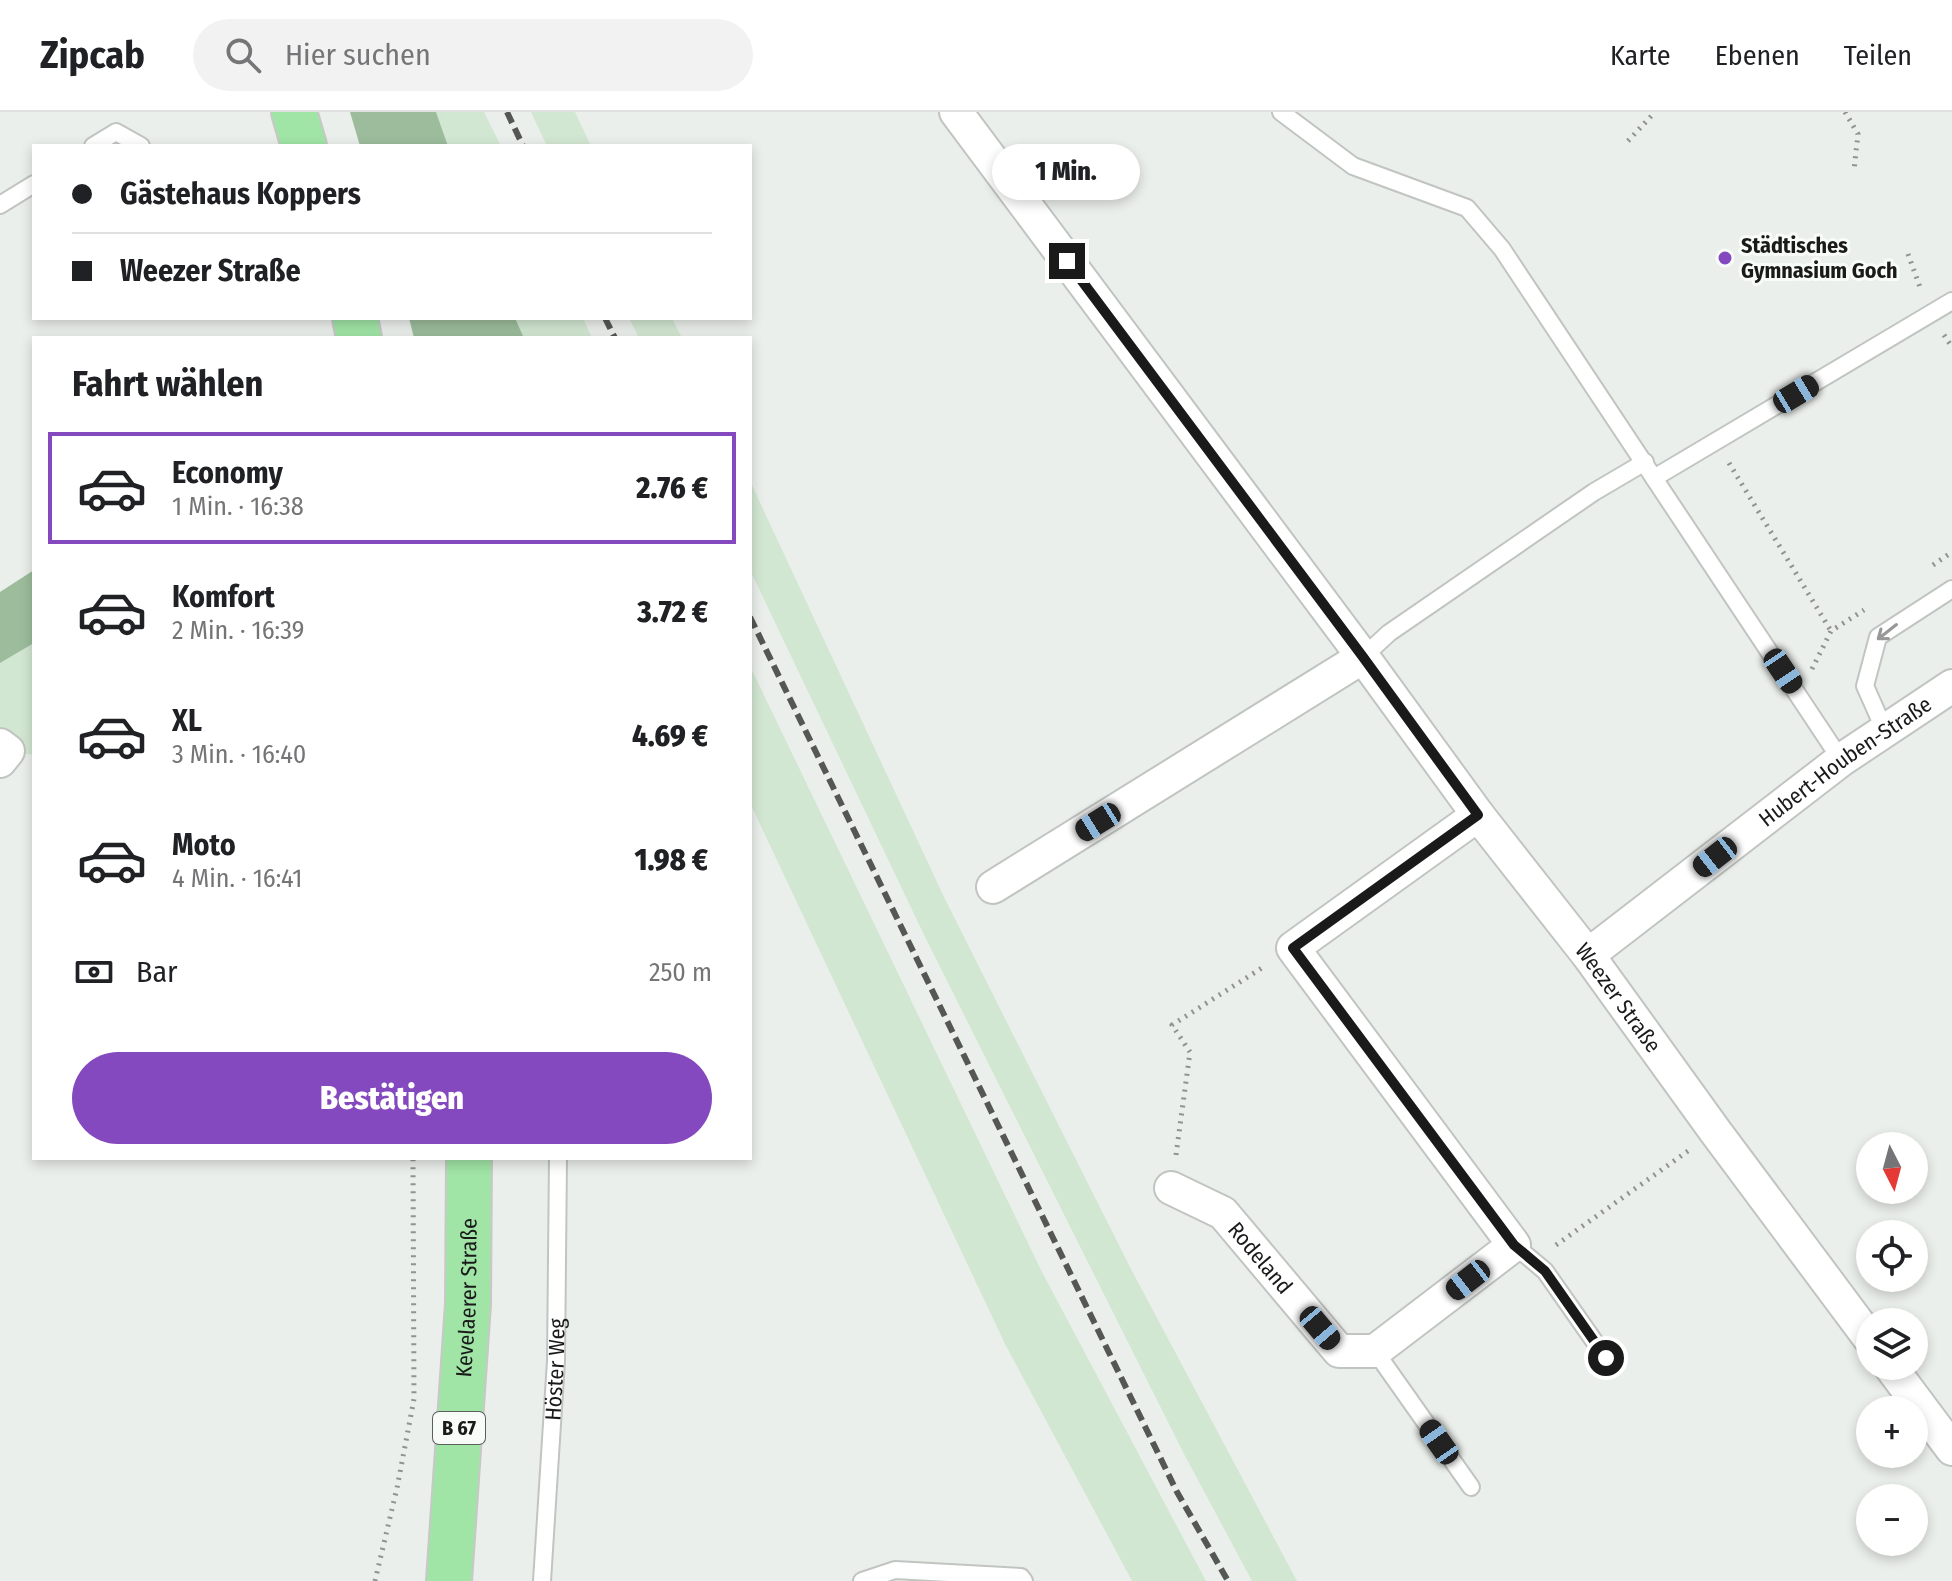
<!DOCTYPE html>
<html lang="de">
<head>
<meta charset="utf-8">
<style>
	:root { --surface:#fff; --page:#f2f2f2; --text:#202124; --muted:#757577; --line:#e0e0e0; --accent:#8549bf }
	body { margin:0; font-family:"Fira Sans Condensed",sans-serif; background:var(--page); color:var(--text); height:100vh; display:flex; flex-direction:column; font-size:30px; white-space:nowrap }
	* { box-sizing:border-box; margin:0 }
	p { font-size:26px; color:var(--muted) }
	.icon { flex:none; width:44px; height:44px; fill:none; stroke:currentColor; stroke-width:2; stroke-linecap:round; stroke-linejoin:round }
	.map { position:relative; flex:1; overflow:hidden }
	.side { position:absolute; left:32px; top:224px; width:720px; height:824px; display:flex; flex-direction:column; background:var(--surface); border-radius:0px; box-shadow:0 4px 12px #0003 }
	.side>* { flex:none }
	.banner { position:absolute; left:32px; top:32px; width:720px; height:176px; border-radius:0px; box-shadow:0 4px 12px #0003; display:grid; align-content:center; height:176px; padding:0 40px; background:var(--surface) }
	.needle { width:52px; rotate:174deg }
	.fabs { position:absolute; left:1856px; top:1020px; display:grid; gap:16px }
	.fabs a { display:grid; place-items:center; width:72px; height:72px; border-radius:50%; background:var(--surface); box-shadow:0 4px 12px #0003; font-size:40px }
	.end { position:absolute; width:36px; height:36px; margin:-18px; border:10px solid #191a19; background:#fff; box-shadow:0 0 0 4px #fff }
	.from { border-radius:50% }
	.bubble { position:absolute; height:56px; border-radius:28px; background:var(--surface); box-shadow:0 4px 12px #0003; font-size:26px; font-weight:800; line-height:56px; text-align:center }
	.car { position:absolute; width:24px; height:48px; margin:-24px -12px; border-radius:10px; box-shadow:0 0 6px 2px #0007; background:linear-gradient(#222 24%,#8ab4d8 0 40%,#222 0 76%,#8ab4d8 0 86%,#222 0) }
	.banner b { display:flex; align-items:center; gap:28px; height:76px; font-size:30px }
	.banner b+b { border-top:2px solid var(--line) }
	.banner i { width:20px; height:20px; background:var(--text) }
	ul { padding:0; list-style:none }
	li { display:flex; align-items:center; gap:24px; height:112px; margin:0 16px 12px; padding:0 24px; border:4px solid transparent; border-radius:0px }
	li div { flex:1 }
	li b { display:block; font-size:30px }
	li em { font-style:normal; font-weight:800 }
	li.active { border-color:var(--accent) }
	li>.icon { width:72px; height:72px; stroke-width:1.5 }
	h2 { padding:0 40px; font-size:36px; line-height:96px }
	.pay { display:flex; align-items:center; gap:20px; height:88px; padding:0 40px; font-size:30px }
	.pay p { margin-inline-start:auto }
	.button { display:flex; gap:16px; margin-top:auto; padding:16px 40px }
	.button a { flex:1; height:92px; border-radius:48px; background:var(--accent); color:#fff; font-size:32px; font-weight:800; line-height:92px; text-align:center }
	header { display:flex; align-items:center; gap:48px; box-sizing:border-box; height:112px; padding:0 40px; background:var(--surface); border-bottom:2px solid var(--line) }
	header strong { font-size:38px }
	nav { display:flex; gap:44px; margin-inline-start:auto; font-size:28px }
	.search { width:560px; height:72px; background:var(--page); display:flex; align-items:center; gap:20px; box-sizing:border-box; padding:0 28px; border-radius:44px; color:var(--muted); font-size:30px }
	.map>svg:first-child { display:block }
	.green { fill:#d2e7d2 }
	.forest { fill:#9cbc9c }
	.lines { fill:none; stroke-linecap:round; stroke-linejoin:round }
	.lane-casing { stroke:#c1c5c1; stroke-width:20 }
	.street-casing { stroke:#c1c5c1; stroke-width:36 }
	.primary-casing { stroke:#c8c8c8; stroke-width:48 }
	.path { stroke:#909390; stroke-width:5; stroke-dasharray:2 6; stroke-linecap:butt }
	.lane { stroke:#fff; stroke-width:16 }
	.street { stroke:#fff; stroke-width:32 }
	.primary { stroke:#a0e5a6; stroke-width:44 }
	.rail { stroke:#555755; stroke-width:6; stroke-dasharray:12 6; stroke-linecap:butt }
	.oneway { stroke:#989898 }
	.route { stroke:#191a19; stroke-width:10 }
	.poi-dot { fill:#8549bf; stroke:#f8fcf8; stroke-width:3 }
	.labels { text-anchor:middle; stroke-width:6; stroke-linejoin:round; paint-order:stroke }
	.shield { fill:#f8fcf8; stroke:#5c5e5c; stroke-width:2 }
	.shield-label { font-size:20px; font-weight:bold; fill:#191a19 }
	.poi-label { font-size:22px; font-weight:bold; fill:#191a19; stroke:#f8fcf8; text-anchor:start }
	.street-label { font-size:22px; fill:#191a19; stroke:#f8fcf8 }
</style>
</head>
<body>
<header>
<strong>Zipcab</strong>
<div class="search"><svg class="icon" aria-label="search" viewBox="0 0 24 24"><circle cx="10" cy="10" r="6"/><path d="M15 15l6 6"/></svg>Hier suchen</div>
<nav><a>Karte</a><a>Ebenen</a><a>Teilen</a></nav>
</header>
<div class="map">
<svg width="1952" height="1469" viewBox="0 0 1952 1469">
	<rect width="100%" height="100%" fill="#ebefeb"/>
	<!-- green -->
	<g class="green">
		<path d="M436,0H484L501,34H448Z"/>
		<path d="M531,0H575L591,34H547Z"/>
		<path d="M515,206H583L592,226H524Z"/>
		<path d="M629,206H672L682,226H639Z"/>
		<path d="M750,369L944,785L1131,1157L1297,1469H1252L1184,1342L925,825L750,458Z"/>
		<path d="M34,531V643L8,639L0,633V551Z"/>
		<path d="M750,554L1041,1158L1206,1469H1132L1005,1232L750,691Z"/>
	</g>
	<!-- forest -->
	<g class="forest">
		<path d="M350,0H436L448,34H360Z"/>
		<path d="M409,206H515L524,226H414Z"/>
		<path d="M34,458V531L0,551V480Z"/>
	</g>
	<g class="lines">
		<!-- lane casing -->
		<g class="lane-casing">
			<g id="lane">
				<path d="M1281,0L1353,54L1467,96L1502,137L1841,648"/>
				<path d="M93,34L116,20L141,34"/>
				<path d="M0,93L34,72"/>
				<path d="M1654,366L1952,189"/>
				<path d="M1363,545L1389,521L1594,380L1645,350"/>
				<path d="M1885,619L1865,574L1878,525L1952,477"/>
				<path d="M1514,1133L1545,1159L1606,1246"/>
				<path d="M1375,1239L1471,1375"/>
				<path id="s1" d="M542,1469L556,1249L558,1046"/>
				<path d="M862,1469L895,1458L1021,1465L1024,1469"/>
			</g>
		</g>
		<!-- street casing -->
		<g class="street-casing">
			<g id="street">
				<path id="s2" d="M956,0L1363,545L1478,703L1588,843L1715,1019L1870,1227"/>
				<path d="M0,633L8,639L0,649"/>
				<path d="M993,775L1363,545"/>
				<path id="s3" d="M1588,843L1841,648L1952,574"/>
				<path id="s4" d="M1171,1076L1223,1101L1339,1239H1375L1514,1133L1293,836L1478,703"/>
				<path d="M1890,1254L1952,1337"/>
			</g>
		</g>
		<!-- primary casing -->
		<g class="primary-casing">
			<g id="primary">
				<path d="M294,0L304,34"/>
				<path d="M355,206L359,226"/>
				<path id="s5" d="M449,1469L468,1192L469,1046"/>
			</g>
		</g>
		<!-- path -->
		<g class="path">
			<path d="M1845,0L1858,22L1854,58"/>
			<path d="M1628,29L1655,0"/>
			<path d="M1908,142L1921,178"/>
			<path d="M1944,223L1952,235"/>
			<path d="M1729,351L1831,519"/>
			<path d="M1933,453L1952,440"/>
			<path d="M1812,557L1831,519L1864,498"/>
			<path d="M1176,1043L1190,940L1172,913L1265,854"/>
			<path d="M1556,1133L1688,1039"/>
			<path d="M375,1469L397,1376L414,1287L413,1046"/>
		</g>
		<!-- lane -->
		<use href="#lane" class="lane"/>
		<!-- street -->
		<use href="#street" class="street"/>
		<!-- primary -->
		<use href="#primary" class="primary"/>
		<!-- rail -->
		<g class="rail">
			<path d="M507,0L523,34"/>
			<path d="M605,206L615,226"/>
			<path d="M750,505L1177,1380L1228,1469"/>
		</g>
	</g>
	<!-- one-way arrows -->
	<defs><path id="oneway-shaft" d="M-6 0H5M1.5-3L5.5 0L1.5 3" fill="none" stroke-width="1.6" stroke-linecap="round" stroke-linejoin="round" transform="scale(2)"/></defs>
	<use class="oneway" href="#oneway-shaft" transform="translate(1887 520) rotate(142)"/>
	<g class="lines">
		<!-- route -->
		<path class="route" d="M1067,149L1363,545L1478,703L1293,836L1514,1133L1545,1159L1606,1246"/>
	</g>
	<!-- markers -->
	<circle class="poi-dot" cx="1725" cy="146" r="8"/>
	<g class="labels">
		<!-- shield labels -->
		<rect class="shield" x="433" y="1300" width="52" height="32" rx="6"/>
		<g class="shield-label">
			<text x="459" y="1323">B 67</text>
		</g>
		<!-- poi labels -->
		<g class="poi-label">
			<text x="1741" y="141">Städtisches<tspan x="1741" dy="25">Gymnasium Goch</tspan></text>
		</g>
		<!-- street labels -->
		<g class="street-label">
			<text dy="8" stroke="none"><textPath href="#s3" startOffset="322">Hubert-Houben-Straße</textPath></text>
			<text dy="8" stroke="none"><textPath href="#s2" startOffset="1106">Weezer Straße</textPath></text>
			<text dy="8" stroke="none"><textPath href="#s4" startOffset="116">Rodeland</textPath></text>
			<text dy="8" stroke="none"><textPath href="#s5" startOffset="284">Kevelaerer Straße</textPath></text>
			<text dy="8" stroke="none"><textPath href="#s1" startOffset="212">Höster Weg</textPath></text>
		</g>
	</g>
</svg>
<div class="fabs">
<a><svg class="needle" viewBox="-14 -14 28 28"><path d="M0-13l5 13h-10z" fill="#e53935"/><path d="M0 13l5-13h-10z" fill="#757577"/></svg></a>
<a><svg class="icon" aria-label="locate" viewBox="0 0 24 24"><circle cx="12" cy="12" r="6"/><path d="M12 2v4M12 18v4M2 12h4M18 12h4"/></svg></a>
<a><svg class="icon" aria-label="layers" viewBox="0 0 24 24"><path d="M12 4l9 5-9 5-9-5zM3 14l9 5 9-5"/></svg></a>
<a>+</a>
<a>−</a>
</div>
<i class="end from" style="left:1606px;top:1246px"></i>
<i class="end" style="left:1067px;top:149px"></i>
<div class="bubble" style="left:992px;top:32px;width:148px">1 Min.</div>
<i class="car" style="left:1796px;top:282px;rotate:59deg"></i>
<i class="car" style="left:1783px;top:559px;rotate:146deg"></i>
<i class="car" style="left:1098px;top:710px;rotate:238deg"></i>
<i class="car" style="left:1715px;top:745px;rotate:232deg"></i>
<i class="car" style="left:1468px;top:1168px;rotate:232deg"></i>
<i class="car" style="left:1320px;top:1216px;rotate:140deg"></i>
<i class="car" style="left:1439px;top:1330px;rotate:325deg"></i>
<div class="banner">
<b><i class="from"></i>Gästehaus Koppers</b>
<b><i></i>Weezer Straße</b>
</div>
<section class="side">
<h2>Fahrt wählen</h2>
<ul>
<li class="active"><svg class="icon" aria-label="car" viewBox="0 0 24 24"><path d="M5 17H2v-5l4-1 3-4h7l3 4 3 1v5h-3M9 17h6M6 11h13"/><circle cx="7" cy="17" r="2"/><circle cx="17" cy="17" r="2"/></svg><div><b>Economy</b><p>1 Min. · 16:38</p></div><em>2.76 €</em></li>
<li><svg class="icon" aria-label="car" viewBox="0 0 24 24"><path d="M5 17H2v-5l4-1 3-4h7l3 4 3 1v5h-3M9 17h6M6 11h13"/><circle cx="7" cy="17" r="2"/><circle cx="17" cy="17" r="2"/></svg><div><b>Komfort</b><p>2 Min. · 16:39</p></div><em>3.72 €</em></li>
<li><svg class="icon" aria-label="car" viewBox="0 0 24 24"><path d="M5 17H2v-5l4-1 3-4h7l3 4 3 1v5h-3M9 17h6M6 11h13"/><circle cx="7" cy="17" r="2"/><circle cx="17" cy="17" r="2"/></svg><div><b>XL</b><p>3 Min. · 16:40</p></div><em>4.69 €</em></li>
<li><svg class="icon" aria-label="car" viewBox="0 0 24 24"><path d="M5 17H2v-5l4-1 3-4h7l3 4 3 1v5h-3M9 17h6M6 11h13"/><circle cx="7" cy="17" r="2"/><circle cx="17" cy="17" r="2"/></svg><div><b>Moto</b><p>4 Min. · 16:41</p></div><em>1.98 €</em></li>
</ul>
<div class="pay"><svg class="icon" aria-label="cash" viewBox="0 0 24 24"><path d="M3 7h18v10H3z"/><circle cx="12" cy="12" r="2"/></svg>Bar<p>250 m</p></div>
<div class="button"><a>Bestätigen</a></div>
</section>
</div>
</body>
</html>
